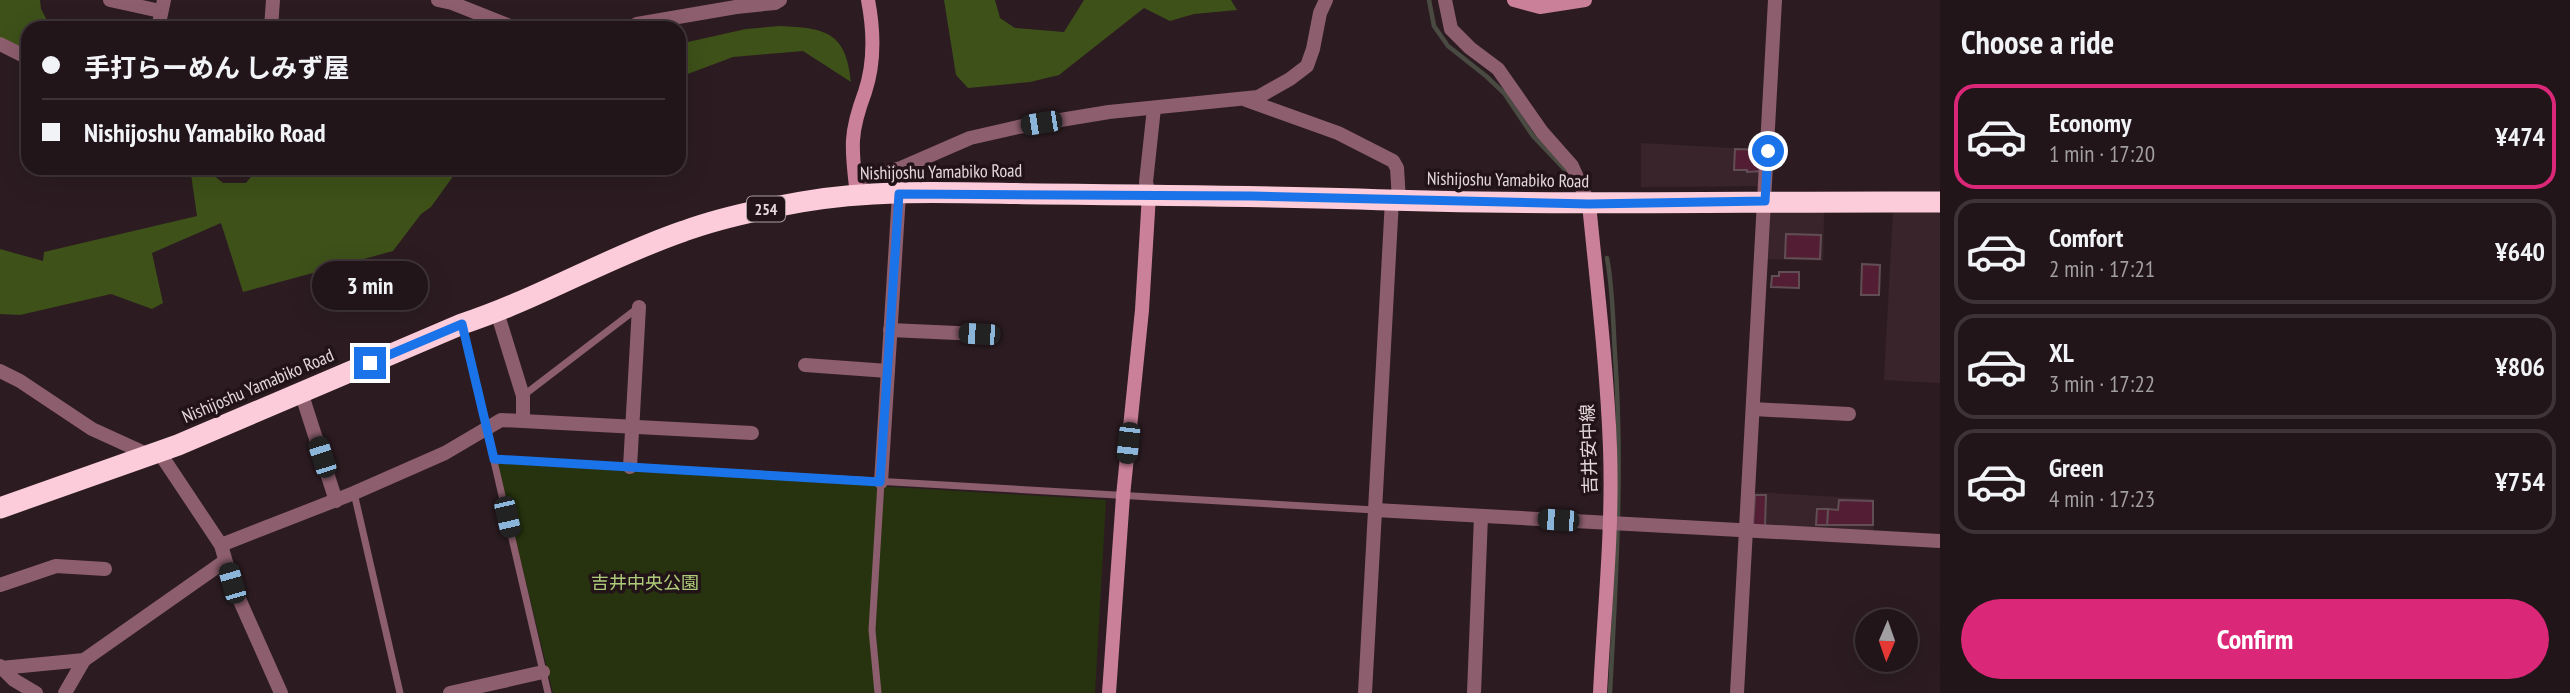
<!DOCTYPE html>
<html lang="en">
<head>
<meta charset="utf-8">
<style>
	:root { --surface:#211519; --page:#2d2226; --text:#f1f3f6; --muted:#a29fa2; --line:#3e3438; --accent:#db2777 }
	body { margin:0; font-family:"PT Sans Narrow","Noto Sans JP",sans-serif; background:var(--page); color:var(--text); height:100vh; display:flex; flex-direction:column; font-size:26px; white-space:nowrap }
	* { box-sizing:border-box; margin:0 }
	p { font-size:23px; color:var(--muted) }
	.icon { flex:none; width:38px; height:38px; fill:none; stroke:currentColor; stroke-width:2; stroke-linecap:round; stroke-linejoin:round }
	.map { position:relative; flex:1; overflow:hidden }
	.sheet { display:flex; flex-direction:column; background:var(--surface); width:630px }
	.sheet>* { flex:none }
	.guide { position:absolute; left:21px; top:21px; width:665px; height:154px; border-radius:21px; box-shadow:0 7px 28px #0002,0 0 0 2px var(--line); display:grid; align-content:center; height:154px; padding:0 21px; background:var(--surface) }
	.needle { width:46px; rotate:182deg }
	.buttons { position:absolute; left:1855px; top:609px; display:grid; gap:14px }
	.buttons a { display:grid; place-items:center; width:63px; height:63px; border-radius:50%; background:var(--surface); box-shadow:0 7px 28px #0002,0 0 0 2px var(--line); font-size:35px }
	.end { position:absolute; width:32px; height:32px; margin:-16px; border:9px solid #1a73e8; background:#fff; box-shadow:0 0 0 4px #fff }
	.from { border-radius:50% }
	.bubble { position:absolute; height:49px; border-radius:24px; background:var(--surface); box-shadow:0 7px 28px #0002,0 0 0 2px var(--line); font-size:23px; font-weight:700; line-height:49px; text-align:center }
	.car { position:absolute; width:21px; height:42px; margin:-21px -10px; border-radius:9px; box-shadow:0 0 5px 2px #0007; background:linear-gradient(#222 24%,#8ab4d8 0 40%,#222 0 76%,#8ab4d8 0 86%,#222 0) }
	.guide b { display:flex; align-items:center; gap:24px; height:66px; font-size:26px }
	.guide b+b { border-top:2px solid var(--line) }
	.guide i { width:18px; height:18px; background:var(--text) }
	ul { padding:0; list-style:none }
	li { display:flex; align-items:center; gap:21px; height:105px; margin:0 14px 10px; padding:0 7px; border:4px solid var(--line); border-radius:21px }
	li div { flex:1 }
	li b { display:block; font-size:26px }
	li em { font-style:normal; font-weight:700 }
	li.selected { border-color:var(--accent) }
	li>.icon { width:63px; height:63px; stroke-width:1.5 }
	h2 { padding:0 21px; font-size:32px; line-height:84px }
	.cta { display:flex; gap:14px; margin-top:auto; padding:14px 21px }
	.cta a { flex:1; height:80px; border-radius:42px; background:var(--accent); color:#fff; font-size:28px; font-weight:700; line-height:80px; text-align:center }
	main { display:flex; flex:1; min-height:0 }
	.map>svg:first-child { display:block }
	.built { fill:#39242b }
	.green { fill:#27330f }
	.forest { fill:#3e5119 }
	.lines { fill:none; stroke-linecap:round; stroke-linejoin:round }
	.stream { stroke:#494b42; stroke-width:4.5 }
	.building { fill:#531e33; stroke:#614e54; stroke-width:2 }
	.lane { stroke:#8d5e6e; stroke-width:7 }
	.street { stroke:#8d5e6e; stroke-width:14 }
	.secondary { stroke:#cb8099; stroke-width:14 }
	.highway { stroke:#fcccdb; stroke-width:21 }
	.route { stroke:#1a73e8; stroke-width:9 }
	.labels { text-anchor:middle; stroke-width:7; stroke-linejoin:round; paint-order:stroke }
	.shield { fill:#221318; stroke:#aa9da0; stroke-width:2 }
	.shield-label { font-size:16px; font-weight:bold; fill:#e4d8db }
	.street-label { font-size:18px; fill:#e4d8db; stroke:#221318 }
	.park-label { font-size:18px; fill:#aecc7a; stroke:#221318 }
</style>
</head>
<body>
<main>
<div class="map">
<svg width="1940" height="693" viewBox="0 0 1940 693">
	<rect width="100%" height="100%" fill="#2c1c21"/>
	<!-- built -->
	<g class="built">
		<path d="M1641,143L1766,150L1764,186L1641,187Z"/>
		<path d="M1766,210H1824L1823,261L1764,259Z"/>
		<path d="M1893,211H1940V383L1884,380Z"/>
		<path d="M1752,492L1874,499L1873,533L1751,528Z"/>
	</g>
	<!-- green -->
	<path class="green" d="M497,463L1106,500L1095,693H553Z"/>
	<!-- forest -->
	<g class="forest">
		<path d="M0,0H40L41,9L51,28H28V56L0,48Z"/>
		<path d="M944,0H995L1000,18L1015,28L1064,32L1084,0H1231L1237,10L1194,14L1170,21L1144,8L1059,75L1030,82L968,88L956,75Z"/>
		<path d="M780,26C826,28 846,32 851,82L803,51L733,57L685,75L679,80V44L746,29Z"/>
		<path d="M254,168H464L454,175L431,207L421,214L393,251L243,292L221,223L152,253L163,303L152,309L111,294L20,315L0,314V249L43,261L44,252L197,216L191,174L206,169L223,183H246L255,172Z"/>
	</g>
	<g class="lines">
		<!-- stream -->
		<g class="stream">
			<path d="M1429,0L1434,26L1448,46L1486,76L1504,93L1533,136L1570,175"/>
			<path d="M1607,258C1613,290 1613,322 1615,355C1623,468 1616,580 1610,693"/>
		</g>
	</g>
	<!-- building -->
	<g class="building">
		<path d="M1735,149L1765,150L1764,171L1747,172V170H1734Z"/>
		<path d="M1786,234L1821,235L1820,259L1785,258Z"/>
		<path d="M1862,264L1880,265L1879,295H1861Z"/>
		<path d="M1779,272H1799V288L1771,287L1772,276H1779Z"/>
		<path d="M1755,495H1766L1765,526H1753Z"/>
		<path d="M1839,500L1873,501V525H1827L1828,509L1838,510Z"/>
		<path d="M1817,509H1828L1827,525H1816Z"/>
	</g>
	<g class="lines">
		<!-- lane -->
		<g class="lane">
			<path d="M463,328L548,693"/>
			<path d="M524,395L639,307"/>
			<path d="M494,459L1375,510"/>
			<path d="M354,493L400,693"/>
			<path d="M878,693L872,630L881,482"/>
		</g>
		<!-- street -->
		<g class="street">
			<path d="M110,0L160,11"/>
			<path d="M438,0L452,3L515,28"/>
			<path d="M1445,0L1451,29L1470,48L1498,69L1542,132L1572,166L1589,204"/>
			<path d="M158,28L164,0"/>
			<path d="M271,28L273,0"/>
			<path d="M629,28L637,24L736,7L775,3L780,0"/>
			<path d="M0,44L28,58"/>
			<path d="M1246,100L1338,133L1393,161L1397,168L1399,200"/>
			<path d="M865,177L901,168L970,138L1018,127L1109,112L1258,97L1290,79L1307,66L1313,49L1320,13L1326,0"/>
			<path d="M1149,195L1146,182L1154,108"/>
			<path d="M497,312L523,396V420"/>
			<path d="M890,330L979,334"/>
			<path d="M805,365L888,371"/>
			<path d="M0,371L20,381L92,429L149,455"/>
			<path d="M301,392L336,501"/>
			<path d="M1753,409L1849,414"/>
			<path d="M159,452L221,545L232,583L281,693"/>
			<path d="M630,467L639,307"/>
			<path d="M881,482L899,194"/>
			<path d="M1375,510L1940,541"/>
			<path d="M221,545L354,493L445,453L501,420L752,433"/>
			<path d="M0,585L56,566L105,569"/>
			<path d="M0,666L14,680L36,693"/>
			<path d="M1,668L84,660"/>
			<path d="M65,693L84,660L225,561"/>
			<path d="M450,693L543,672"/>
			<path d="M1365,693L1392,200"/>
			<path d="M1474,693L1481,516"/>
			<path d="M1737,693L1775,0"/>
		</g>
		<!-- secondary -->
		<g class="secondary">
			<path d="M1514,0L1540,7L1585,0"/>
			<path d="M857,195C855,177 852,158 853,140C854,123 859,108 865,92C875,62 874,31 868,0"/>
			<path d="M1589,204C1597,285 1607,367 1610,448C1613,530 1604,612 1600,693"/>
			<path d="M1109,693L1123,496L1142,310L1149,195"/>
		</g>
		<!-- highway -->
		<path class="highway" d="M0,508L178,445L462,324C538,299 608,257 684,231C722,217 762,209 801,202C880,188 962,193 1042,194C1148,195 1253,196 1359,199C1553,206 1746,201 1940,202"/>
	</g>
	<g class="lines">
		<!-- route -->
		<path class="route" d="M370,363L462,324L494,459L880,482L899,194L1252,196L1589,204L1765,201L1768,151"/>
	</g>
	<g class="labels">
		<!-- shield labels -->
		<rect class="shield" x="747" y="196.5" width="38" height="25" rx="5"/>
		<g class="shield-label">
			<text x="766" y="215">254</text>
		</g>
		<!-- street labels -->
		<g class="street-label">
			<text transform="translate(941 172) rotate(-1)" y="6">Nishijoshu Yamabiko Road</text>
			<text transform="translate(1508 180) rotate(1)" y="6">Nishijoshu Yamabiko Road</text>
			<text transform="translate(258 386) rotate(-23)" y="6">Nishijoshu Yamabiko Road</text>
			<text transform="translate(1589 449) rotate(-92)" y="6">吉井安中線</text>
		</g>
		<!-- park labels -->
		<g class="park-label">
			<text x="645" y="589">吉井中央公園</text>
		</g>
	</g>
</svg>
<div class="buttons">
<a><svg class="needle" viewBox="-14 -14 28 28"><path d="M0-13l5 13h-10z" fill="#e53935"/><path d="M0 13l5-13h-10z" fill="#a29fa2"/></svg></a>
</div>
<i class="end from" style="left:1768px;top:151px"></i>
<i class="end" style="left:370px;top:363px"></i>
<div class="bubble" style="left:312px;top:261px;width:116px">3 min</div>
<i class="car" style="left:1041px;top:123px;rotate:261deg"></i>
<i class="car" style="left:979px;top:334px;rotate:273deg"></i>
<i class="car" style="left:1128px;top:443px;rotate:186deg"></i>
<i class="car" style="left:322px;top:457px;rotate:342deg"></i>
<i class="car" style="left:507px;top:517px;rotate:167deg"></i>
<i class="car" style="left:1558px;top:520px;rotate:274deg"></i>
<i class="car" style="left:232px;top:583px;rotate:344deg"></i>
<div class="guide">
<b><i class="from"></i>手打らーめん しみず屋</b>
<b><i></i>Nishijoshu Yamabiko Road</b>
</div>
</div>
<section class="sheet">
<h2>Choose a ride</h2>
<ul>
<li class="selected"><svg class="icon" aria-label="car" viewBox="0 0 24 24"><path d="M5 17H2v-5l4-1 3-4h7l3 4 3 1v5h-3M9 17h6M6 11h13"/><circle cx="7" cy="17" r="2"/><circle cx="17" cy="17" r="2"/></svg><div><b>Economy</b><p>1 min · 17:20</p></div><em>¥474</em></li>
<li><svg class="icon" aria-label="car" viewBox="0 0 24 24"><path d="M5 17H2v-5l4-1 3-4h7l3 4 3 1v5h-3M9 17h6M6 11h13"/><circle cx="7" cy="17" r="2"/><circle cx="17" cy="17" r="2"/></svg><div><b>Comfort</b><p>2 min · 17:21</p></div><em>¥640</em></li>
<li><svg class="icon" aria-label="car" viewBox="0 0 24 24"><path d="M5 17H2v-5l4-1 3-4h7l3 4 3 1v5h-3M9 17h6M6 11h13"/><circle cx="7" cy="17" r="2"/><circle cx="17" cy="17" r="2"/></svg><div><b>XL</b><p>3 min · 17:22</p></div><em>¥806</em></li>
<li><svg class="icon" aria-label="car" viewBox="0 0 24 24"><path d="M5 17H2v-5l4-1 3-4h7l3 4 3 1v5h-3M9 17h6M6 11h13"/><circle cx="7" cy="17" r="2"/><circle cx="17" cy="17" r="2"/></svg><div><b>Green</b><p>4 min · 17:23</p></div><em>¥754</em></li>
</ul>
<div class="cta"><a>Confirm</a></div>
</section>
</main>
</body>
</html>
